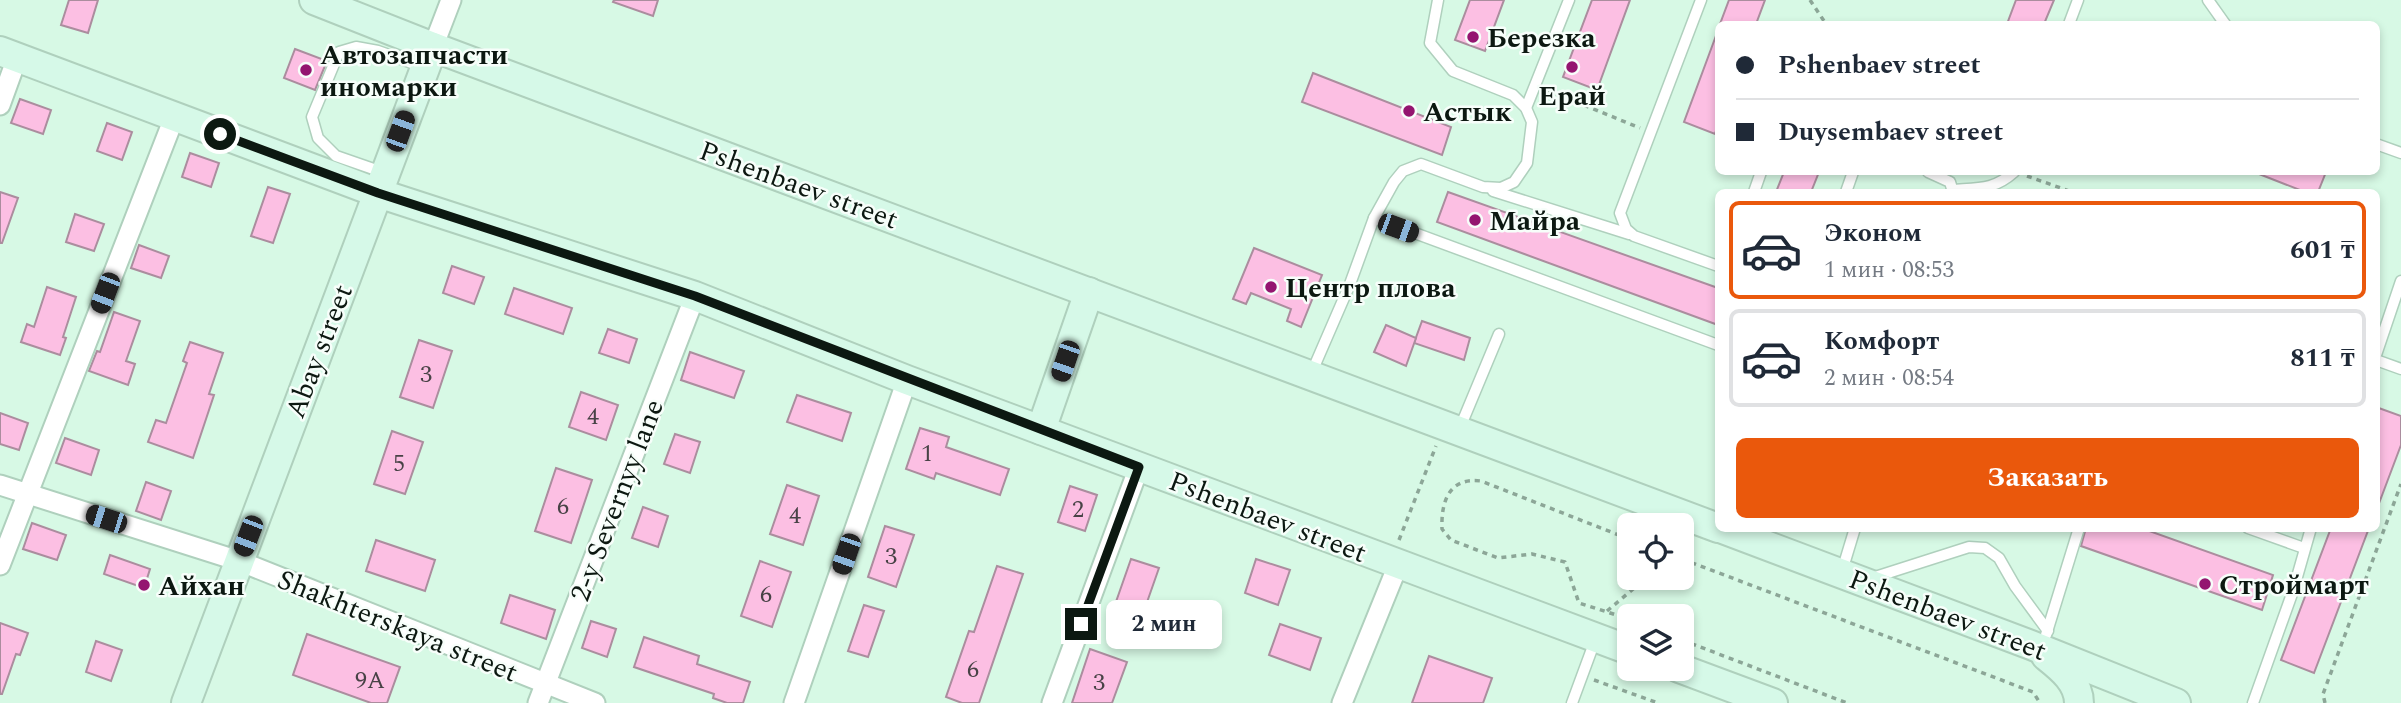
<!DOCTYPE html>
<html lang="ru">
<head>
<meta charset="utf-8">
<style>
	:root { --surface:#fff; --page:#f2f2f3; --text:#1f2937; --muted:#747a83; --line:#e0e1e3; --accent:#ea580c }
	body { margin:0; font-family:Spectral,serif; background:var(--page); color:var(--text); height:100vh; display:flex; flex-direction:column; font-size:26px; white-space:nowrap }
	* { box-sizing:border-box; margin:0 }
	p { font-size:23px; color:var(--muted) }
	.icon { flex:none; width:38px; height:38px; fill:none; stroke:currentColor; stroke-width:2; stroke-linecap:round; stroke-linejoin:round }
	.map { position:relative; flex:1; overflow:hidden }
	.side { position:absolute; left:1715px; top:189px; width:665px; height:343px; display:flex; flex-direction:column; background:var(--surface); border-radius:10px; box-shadow:0 4px 10px #0003 }
	.side>* { flex:none }
	.top-card { position:absolute; left:1715px; top:21px; width:665px; height:154px; border-radius:10px; box-shadow:0 4px 10px #0003; display:grid; align-content:center; height:154px; padding:0 21px; background:var(--surface) }
	.controls { position:absolute; left:1617px; top:513px; display:grid; gap:14px }
	.controls a { display:grid; place-items:center; width:77px; height:77px; border-radius:10px; background:var(--surface); box-shadow:0 4px 10px #0003; font-size:35px }
	.end { position:absolute; width:32px; height:32px; margin:-16px; border:9px solid #0c1811; background:#fff; box-shadow:0 0 0 4px #fff }
	.from { border-radius:50% }
	.bubble { position:absolute; height:49px; border-radius:10px; background:var(--surface); box-shadow:0 4px 10px #0003; font-size:23px; font-weight:700; line-height:49px; text-align:center }
	.car { position:absolute; width:21px; height:42px; margin:-21px -10px; border-radius:9px; box-shadow:0 0 5px 2px #0007; background:linear-gradient(#222 24%,#8ab4d8 0 40%,#222 0 76%,#8ab4d8 0 86%,#222 0) }
	.top-card b { display:flex; align-items:center; gap:24px; height:66px; font-size:26px }
	.top-card b+b { border-top:2px solid var(--line) }
	.top-card i { width:18px; height:18px; background:var(--text) }
	ul { padding:12px 0 0; list-style:none }
	li { display:flex; align-items:center; gap:21px; height:98px; margin:0 14px 10px; padding:0 7px; border:4px solid var(--line); border-radius:10px }
	li div { flex:1 }
	li b { display:block; font-size:26px }
	li em { font-style:normal; font-weight:700 }
	li.selected { border-color:var(--accent) }
	li>.icon { width:63px; height:63px; stroke-width:1.5 }
	.cta { display:flex; gap:14px; margin-top:auto; padding:14px 21px }
	.cta a { flex:1; height:80px; border-radius:10px; background:var(--accent); color:#fff; font-size:28px; font-weight:700; line-height:80px; text-align:center }
	.map>svg:first-child { display:block }
	.building { fill:#fcbfe3; stroke:#ab8d9e; stroke-width:2 }
	.lines { fill:none; stroke-linecap:round; stroke-linejoin:round }
	.lane-casing { stroke:#afd0bd; stroke-width:13 }
	.street-casing { stroke:#afd0bd; stroke-width:23 }
	.secondary-casing { stroke:#afd0bd; stroke-width:32 }
	.path { stroke:#8ca697; stroke-width:3.5; stroke-dasharray:5 5; stroke-linecap:butt }
	.lane { stroke:#fff; stroke-width:10 }
	.street { stroke:#fff; stroke-width:19 }
	.secondary { stroke:#d6f9e8; stroke-width:28 }
	.route { stroke:#0c1811; stroke-width:9 }
	.poi-dot { fill:#941570; stroke:#f7fefa; stroke-width:2.5 }
	.labels { text-anchor:middle; stroke-width:5; stroke-linejoin:round; paint-order:stroke }
	.number-label { font-size:24px; fill:#484246 }
	.poi-label { font-size:28px; font-weight:bold; fill:#0c1811; stroke:#f7fefa; text-anchor:start }
	.street-label { font-size:28px; fill:#0c1811; stroke:#f7fefa }
</style>
</head>
<body>
<div class="map">
<svg width="2401" height="703" viewBox="0 0 2401 703">
	<rect width="100%" height="100%" fill="#d7f9e5"/>
	<!-- building -->
	<g class="building">
		<path d="M69,0H98L88,33L61,25Z"/>
		<path d="M614,0H658L653,16L613,2Z"/>
		<path d="M1470,0H1504L1485,51L1455,40Z"/>
		<path d="M1592,0H1630L1597,90L1563,77Z"/>
		<path d="M1729,0H1765L1756,24H1720Z"/>
		<path d="M2016,0H2054L2044,24H2007Z"/>
		<path d="M1717,33L1718,124L1715,134L1684,122Z"/>
		<path d="M295,49L327,61L315,90L284,78Z"/>
		<path d="M1313,73L1451,127L1442,155L1302,102Z"/>
		<path d="M20,99L51,110L43,134L11,123Z"/>
		<path d="M107,123L132,132L122,160L97,151Z"/>
		<path d="M190,153L219,163L211,187L182,177Z"/>
		<path d="M1784,172H1819L1811,192H1776Z"/>
		<path d="M2254,172H2326L2318,192H2305Z"/>
		<path d="M268,187L290,194L273,243L251,236Z"/>
		<path d="M0,192L18,198L2,243H0Z"/>
		<path d="M1448,192L1718,288V325L1437,222Z"/>
		<path d="M75,214L104,224L94,251L66,242Z"/>
		<path d="M139,245L169,256L161,278L131,268Z"/>
		<path d="M1254,248L1322,275L1301,327L1287,321L1291,309L1251,293L1246,304L1233,299Z"/>
		<path d="M452,266L484,277L474,304L443,293Z"/>
		<path d="M47,287L76,297L63,337L66,338L60,355L21,342L27,324L34,327Z"/>
		<path d="M514,288L572,308L563,334L505,314Z"/>
		<path d="M114,312L140,321L126,361L135,364L128,385L89,371L97,351L100,352Z"/>
		<path d="M1422,321L1470,338L1464,360L1414,343Z"/>
		<path d="M1386,325L1416,338L1406,366L1374,352Z"/>
		<path d="M608,329L637,339L629,363L599,353Z"/>
		<path d="M419,340L452,351L433,408L400,397Z"/>
		<path d="M190,342L223,353L209,394L214,395L193,458L148,442L156,420L166,423L187,363L183,361Z"/>
		<path d="M690,352L744,371L734,398L681,380Z"/>
		<path d="M581,392L618,405L606,440L569,427Z"/>
		<path d="M797,395L851,413L842,441L787,422Z"/>
		<path d="M2376,407L2401,416V445L2378,506Z"/>
		<path d="M0,413L28,423L19,450L0,444Z"/>
		<path d="M920,428L949,437L946,447L1009,469L1000,495L936,473L934,479L906,469Z"/>
		<path d="M392,431L423,442L405,494L374,484Z"/>
		<path d="M675,434L700,442L690,473L664,464Z"/>
		<path d="M65,438L99,450L91,475L56,463Z"/>
		<path d="M556,468L592,480L571,543L535,531Z"/>
		<path d="M146,482L171,491L161,520L136,511Z"/>
		<path d="M787,485L819,496L803,545L770,534Z"/>
		<path d="M1070,486L1097,495L1085,531L1058,522Z"/>
		<path d="M643,507L668,516L658,547L632,538Z"/>
		<path d="M32,523L66,535L57,560L23,549Z"/>
		<path d="M885,526L914,535L896,587L868,577Z"/>
		<path d="M2086,528H2141L2273,575L2262,610L2081,546Z"/>
		<path d="M2331,528H2369L2314,673L2281,660Z"/>
		<path d="M376,540L435,560L425,591L366,571Z"/>
		<path d="M110,555L150,569L144,588L104,574Z"/>
		<path d="M1131,559L1159,568L1139,625L1111,616Z"/>
		<path d="M1256,559L1290,570L1278,605L1245,593Z"/>
		<path d="M760,561L791,572L772,627L741,616Z"/>
		<path d="M997,566L1023,574L979,703H962L946,697L969,631L974,632Z"/>
		<path d="M510,595L555,610L546,639L501,623Z"/>
		<path d="M864,605L884,611L868,657L848,651Z"/>
		<path d="M591,621L616,629L607,657L582,648Z"/>
		<path d="M0,623L28,633L20,655L16,654L2,694H0Z"/>
		<path d="M1280,624L1321,638L1310,670L1269,655Z"/>
		<path d="M307,634L400,667L387,703H371L293,675Z"/>
		<path d="M644,637L699,656L697,664L750,682L743,703H727L713,698L714,694L634,667Z"/>
		<path d="M96,641L122,650L111,681L86,672Z"/>
		<path d="M1090,649L1127,662L1112,703H1072Z"/>
		<path d="M1429,656L1492,678L1483,703H1412Z"/>
	</g>
	<g class="lines">
		<!-- lane casing -->
		<g class="lane-casing">
			<g id="lane">
				<path d="M1701,0L1620,213L1626,229L1634,236L1718,266"/>
				<path d="M2208,0L2225,24"/>
				<path d="M2069,24L2078,0"/>
				<path d="M1526,108L1569,0"/>
				<path d="M2376,144L2401,153"/>
				<path d="M1928,172L1950,182L1953,192"/>
				<path d="M385,173L336,156L318,138L312,117L339,52L356,47L378,51L423,67"/>
				<path d="M1952,190C1979,188 1994,190 2014,172"/>
				<path d="M1493,191L1629,234"/>
				<path d="M1754,192L1761,172"/>
				<path d="M1846,192L1853,172"/>
				<path d="M1374,218L1718,345"/>
				<path d="M2376,355L2401,281"/>
				<path d="M2376,360L2401,369"/>
				<path d="M1311,374L1350,284L1374,218L1394,182L1403,171L1421,164L1483,187L1501,188L1514,182L1527,163L1532,122L1526,108L1513,95L1453,71L1430,43L1438,0"/>
				<path d="M1459,430L1499,334"/>
				<path d="M2248,528L2304,548"/>
				<path d="M1842,571L1855,528"/>
				<path d="M1872,578L1969,547L1985,548L1999,558L2015,586L2048,631"/>
				<path d="M2046,635L2079,528"/>
				<path d="M1572,703L1596,638"/>
				<path d="M2253,703L2293,591L2311,528"/>
			</g>
		</g>
		<!-- street casing -->
		<g class="street-casing">
			<g id="street">
				<path d="M433,47L451,0"/>
				<path d="M0,105L17,58"/>
				<path d="M0,485L239,561L595,703"/>
				<path d="M0,565L174,118"/>
				<path d="M538,703L695,296"/>
				<path d="M794,703L907,380"/>
				<path d="M1052,703L1139,467"/>
				<path d="M1342,703L1398,565"/>
			</g>
		</g>
		<!-- secondary casing -->
		<g class="secondary-casing">
			<g id="secondary">
				<path d="M314,0L433,47L1718,528"/>
				<path d="M0,51L378,193L695,296L907,380L1629,650"/>
				<path d="M1041,430L1089,292"/>
				<path d="M1720,528L2031,645L2176,703"/>
				<path d="M2046,656C2061,668 2079,682 2079,703"/>
				<path d="M1679,668L1773,703"/>
				<path d="M186,703L433,47"/>
			</g>
		</g>
		<!-- path -->
		<g class="path">
			<path d="M1810,0L1826,24"/>
			<path d="M1547,90L1640,128"/>
			<path d="M2027,176L2072,192"/>
			<path d="M1629,539L1481,481C1448,477 1441,503 1442,529L1451,540L1498,558L1532,554L1565,562L1579,603L1629,619"/>
			<path d="M1399,540L1436,446"/>
			<path d="M1682,550L1692,543"/>
			<path d="M1682,559L2033,692L2040,703"/>
			<path d="M1607,611L1646,578"/>
			<path d="M1682,640L1847,703"/>
			<path d="M1594,680L1658,703"/>
			<path d="M2325,703L2323,694L2401,484"/>
		</g>
		<!-- lane -->
		<use href="#lane" class="lane"/>
		<!-- street -->
		<use href="#street" class="street"/>
		<!-- secondary -->
		<use href="#secondary" class="secondary"/>
	</g>
	<g class="lines">
		<!-- route -->
		<path class="route" d="M220,134L378,193L695,296L1139,467L1081,624"/>
	</g>
	<!-- markers -->
	<g class="poi-dot">
		<circle cx="1473" cy="37" r="7"/>
		<circle cx="1572" cy="67" r="7"/>
		<circle cx="306" cy="70" r="7"/>
		<circle cx="1409" cy="111" r="7"/>
		<circle cx="1475" cy="220" r="7"/>
		<circle cx="1271" cy="287" r="7"/>
		<circle cx="2205" cy="584" r="7"/>
		<circle cx="144" cy="585" r="7"/>
	</g>
	<g class="labels">
		<!-- number labels -->
		<g class="number-label">
			<text x="426" y="382">3</text>
			<text x="593" y="424">4</text>
			<text x="927" y="461">1</text>
			<text x="399" y="471">5</text>
			<text x="563" y="514">6</text>
			<text x="1078" y="517">2</text>
			<text x="795" y="523">4</text>
			<text x="891" y="564">3</text>
			<text x="766" y="602">6</text>
			<text x="973" y="677">6</text>
			<text x="370" y="688">9А</text>
			<text x="1099" y="690">3</text>
		</g>
		<!-- poi labels -->
		<g class="poi-label">
			<text x="1487" y="47">Березка</text>
			<text x="320" y="64">Автозапчасти<tspan x="320" dy="32">иномарки</tspan></text>
			<text x="1572" y="105" text-anchor="middle">Ерай</text>
			<text x="1423" y="121">Астык</text>
			<text x="1489" y="230">Майра</text>
			<text x="1285" y="297">Центр плова</text>
			<text x="2219" y="594">Строймарт</text>
			<text x="158" y="595">Айхан</text>
		</g>
		<!-- street labels -->
		<g class="street-label">
			<text transform="translate(799 184) rotate(20)" y="10">Pshenbaev street</text>
			<text transform="translate(318 351) rotate(-69)" y="10">Abay street</text>
			<text transform="translate(616 500) rotate(-69)" y="10">2-y Severnyy lane</text>
			<text transform="translate(1268 516) rotate(21)" y="10">Pshenbaev street</text>
			<text transform="translate(1948 614) rotate(21)" y="10">Pshenbaev street</text>
			<text transform="translate(398 625) rotate(22)" y="10">Shakhterskaya street</text>
		</g>
	</g>
</svg>
<div class="controls">
<a><svg class="icon" aria-label="locate" viewBox="0 0 24 24"><circle cx="12" cy="12" r="6"/><path d="M12 2v4M12 18v4M2 12h4M18 12h4"/></svg></a>
<a><svg class="icon" aria-label="layers" viewBox="0 0 24 24"><path d="M12 4l9 5-9 5-9-5zM3 14l9 5 9-5"/></svg></a>
</div>
<i class="end from" style="left:220px;top:134px"></i>
<i class="end" style="left:1081px;top:624px"></i>
<div class="bubble" style="left:1106px;top:600px;width:116px">2 мин</div>
<i class="car" style="left:400px;top:131px;rotate:20deg"></i>
<i class="car" style="left:1398px;top:228px;rotate:110deg"></i>
<i class="car" style="left:105px;top:293px;rotate:201deg"></i>
<i class="car" style="left:1065px;top:361px;rotate:199deg"></i>
<i class="car" style="left:106px;top:519px;rotate:288deg"></i>
<i class="car" style="left:248px;top:536px;rotate:201deg"></i>
<i class="car" style="left:846px;top:554px;rotate:199deg"></i>
<div class="top-card">
<b><i class="from"></i>Pshenbaev street</b>
<b><i></i>Duysembaev street</b>
</div>
<section class="side">
<ul>
<li class="selected"><svg class="icon" aria-label="car" viewBox="0 0 24 24"><path d="M5 17H2v-5l4-1 3-4h7l3 4 3 1v5h-3M9 17h6M6 11h13"/><circle cx="7" cy="17" r="2"/><circle cx="17" cy="17" r="2"/></svg><div><b>Эконом</b><p>1 мин · 08:53</p></div><em>601 ₸</em></li>
<li><svg class="icon" aria-label="car" viewBox="0 0 24 24"><path d="M5 17H2v-5l4-1 3-4h7l3 4 3 1v5h-3M9 17h6M6 11h13"/><circle cx="7" cy="17" r="2"/><circle cx="17" cy="17" r="2"/></svg><div><b>Комфорт</b><p>2 мин · 08:54</p></div><em>811 ₸</em></li>
</ul>
<div class="cta"><a>Заказать</a></div>
</section>
</div>
</body>
</html>
